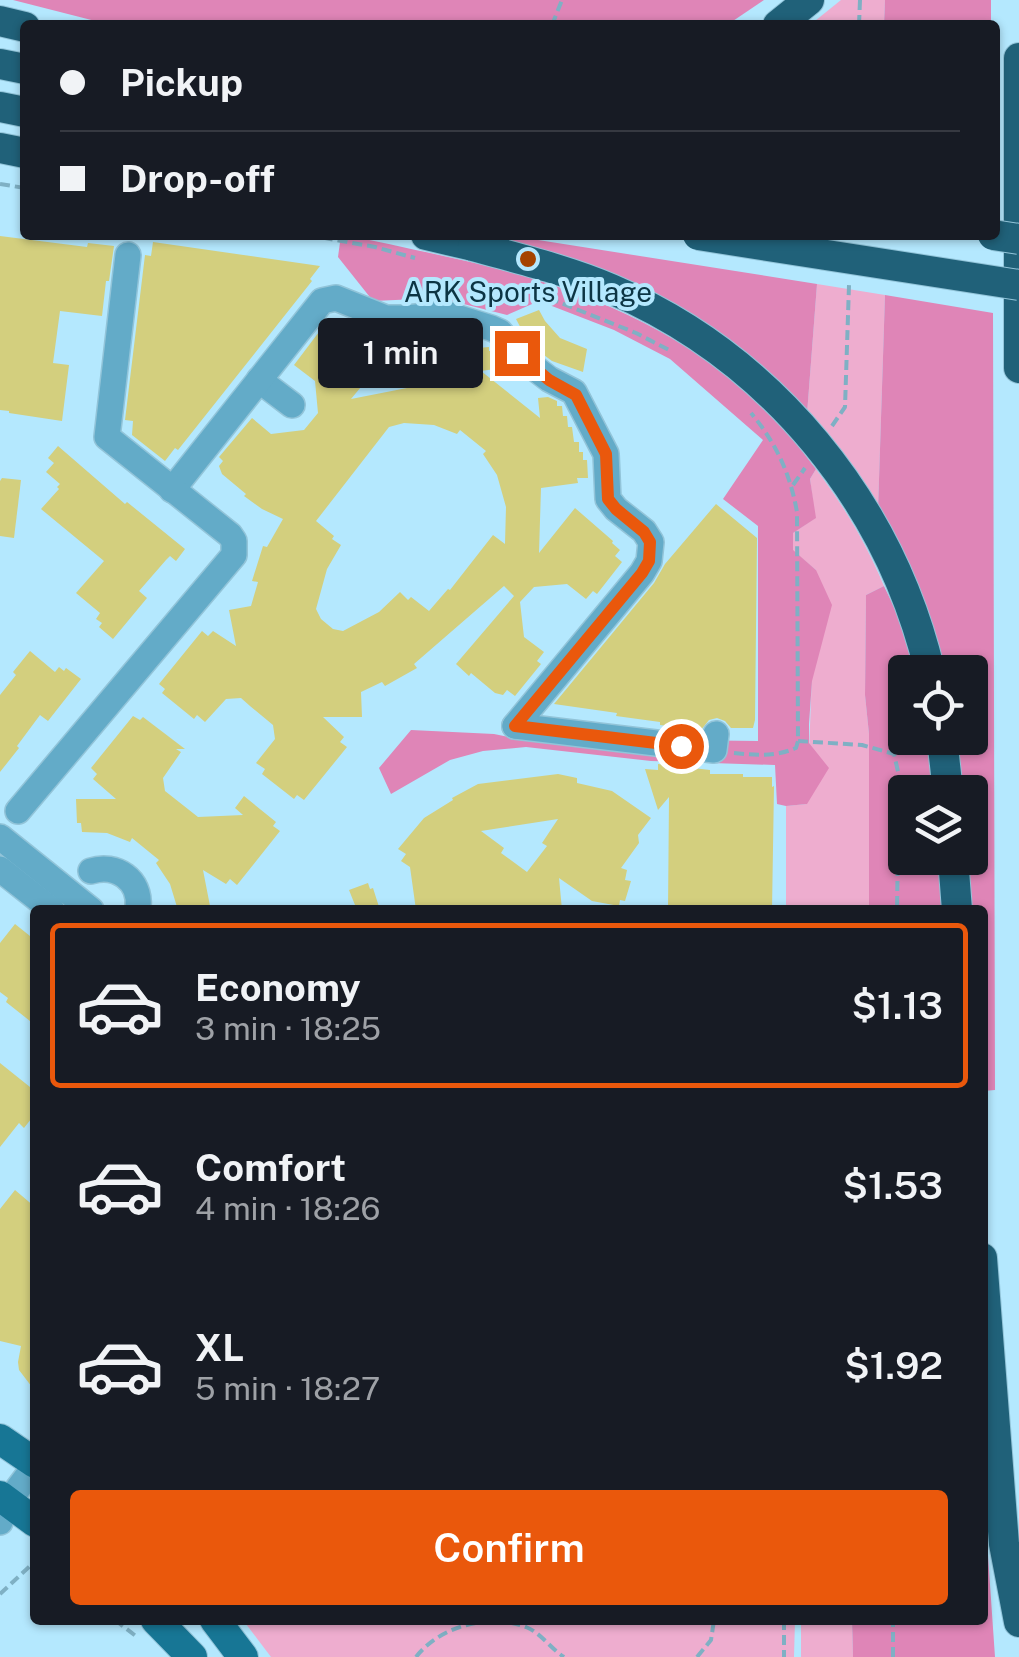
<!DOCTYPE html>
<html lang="en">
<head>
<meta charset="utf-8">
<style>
	:root { --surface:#171b24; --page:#20242c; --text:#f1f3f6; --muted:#9ea1a6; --line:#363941; --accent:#ea580c }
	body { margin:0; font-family:"Public Sans",sans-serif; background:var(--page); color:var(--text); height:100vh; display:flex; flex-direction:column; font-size:38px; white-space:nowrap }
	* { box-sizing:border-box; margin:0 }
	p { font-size:32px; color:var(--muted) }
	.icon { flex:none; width:55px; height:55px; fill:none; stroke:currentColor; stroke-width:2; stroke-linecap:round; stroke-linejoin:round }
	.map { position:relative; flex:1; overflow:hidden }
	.side { position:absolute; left:30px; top:905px; width:958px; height:720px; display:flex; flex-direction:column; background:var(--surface); border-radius:10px; box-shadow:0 2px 8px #0004 }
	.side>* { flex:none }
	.hud { position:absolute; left:20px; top:20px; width:980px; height:220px; border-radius:10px; box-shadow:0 2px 8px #0004; display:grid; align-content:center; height:220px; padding:0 40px; background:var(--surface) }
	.controls { position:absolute; left:888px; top:655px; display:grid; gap:20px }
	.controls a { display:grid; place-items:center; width:100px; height:100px; border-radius:10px; background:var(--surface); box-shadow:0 2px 8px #0004; font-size:50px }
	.end { position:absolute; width:45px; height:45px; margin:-22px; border:12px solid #ea580c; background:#fff; box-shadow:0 0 0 5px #fff }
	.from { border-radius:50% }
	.bubble { position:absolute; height:70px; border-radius:10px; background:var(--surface); box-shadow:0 2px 8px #0004; font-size:32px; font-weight:600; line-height:70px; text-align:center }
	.hud b { display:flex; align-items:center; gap:35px; height:95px; font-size:38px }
	.hud b+b { border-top:2px solid var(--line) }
	.hud i { width:25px; height:25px; background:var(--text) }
	ul { padding:18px 0 0; list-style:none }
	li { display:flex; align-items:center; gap:30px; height:165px; margin:0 20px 15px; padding:0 20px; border:5px solid transparent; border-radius:10px }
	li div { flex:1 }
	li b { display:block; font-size:38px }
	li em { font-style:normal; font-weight:600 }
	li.selected { border-color:var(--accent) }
	li>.icon { width:90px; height:90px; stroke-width:1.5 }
	.button { display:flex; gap:20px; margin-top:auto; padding:20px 40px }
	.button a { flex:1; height:115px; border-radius:10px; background:var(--accent); color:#fff; font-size:40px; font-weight:600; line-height:115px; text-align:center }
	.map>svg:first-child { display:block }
	.green { fill:#eeadcf }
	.forest { fill:#df85b7 }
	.building { fill:#d3cf7e; fill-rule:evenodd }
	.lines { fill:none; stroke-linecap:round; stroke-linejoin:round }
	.minor-casing { stroke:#92c4d9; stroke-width:28 }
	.major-casing { stroke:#92c4d9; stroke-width:32 }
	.highway-casing { stroke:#92c4d9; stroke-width:32 }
	.path { stroke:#7fb0c4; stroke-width:4; stroke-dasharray:10 5; stroke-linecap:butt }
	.minor { stroke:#63abc8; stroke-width:25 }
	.major { stroke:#177695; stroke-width:30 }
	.highway { stroke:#206179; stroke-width:30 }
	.highway-bridge-casing { stroke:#92c4d9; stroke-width:32; stroke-linecap:butt }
	.highway-bridge { stroke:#206179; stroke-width:30 }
	.route { stroke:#ea580c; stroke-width:12 }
	.poi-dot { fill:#a54300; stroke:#b4e8fe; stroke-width:4 }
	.labels { text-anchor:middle; stroke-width:8; stroke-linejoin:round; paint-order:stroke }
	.poi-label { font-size:28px; fill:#0c3544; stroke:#b4e8fe }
</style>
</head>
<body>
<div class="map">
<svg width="1019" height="1657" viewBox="0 0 1019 1657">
	<rect width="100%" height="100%" fill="#b4e8fe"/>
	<!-- green -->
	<g class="green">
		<path d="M841,0H885L884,25H810Z"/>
		<path d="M817,284L885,295L878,510L807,414Z"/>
		<path d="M816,469C844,506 866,543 884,586L866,595L865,695L869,734V910H786V806L807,804L816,570L793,551V533L815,518L810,479Z"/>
		<path d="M243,1620H795L794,1657H271Z"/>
		<path d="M801,1620H852L853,1657H801Z"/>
	</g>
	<!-- forest -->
	<g class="forest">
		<path d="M13,0H764L727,25H111Z"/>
		<path d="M885,0H991V25H884Z"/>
		<path d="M341,235C374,240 406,248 439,255C567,282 685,325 778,421C792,435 803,453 816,469L810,479L816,518L793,533V550L816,570L832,605L812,681L809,724V743L829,768L807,804L786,806L777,804L775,765L651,761L526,747L483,751L450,760L391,794L379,768L411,730L494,734L513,738L758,741V526L723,499L763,440L670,359L614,330L539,301L507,315L440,298L373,301L338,257Z"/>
		<path d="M473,235H507L817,284L807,414L780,382L689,315Z"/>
		<path d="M885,295L993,313L995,1090L983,1091L982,910H964L960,858H970V792H955L950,738H970V672H938L878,510Z"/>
		<path d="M884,586L905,630L916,672H905V738H927L933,792H905V858H939L943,910H869V734L865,695L866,595Z"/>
		<path d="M983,1483L995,1657H853L852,1620H982Z"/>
	</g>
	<!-- building -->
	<g class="building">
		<path d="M0,236L87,247L88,243L114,246L109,281H106L102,316L60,311L53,363L69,365L62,421L9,413V411L0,410Z"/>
		<path d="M153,242L320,266L310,279L312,281L178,450L175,448L165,461L132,435L133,421L125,420L145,255L151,256Z"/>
		<path d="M539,310L545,321L560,338L587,349L583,372L552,361L536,349L525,336L516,319Z"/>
		<path d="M335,321L379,351L380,364L351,399L412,387V336L430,334L431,338L439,336L440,340L449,338L450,343L466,342V346L477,344L478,348L489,347V351H495L500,357L502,368L481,371L540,418L538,398L548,397L557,401V406H562L563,416H567L568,427H572L574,442H579V452H583V460H587L588,478H577L578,483L541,488L539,553L575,508L613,541L612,543L620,550L615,556L622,562L597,594L593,591L586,599L567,584L534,587L520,602L524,637L544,652L537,661L541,664L515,696L507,690L503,695L495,693L471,673L469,676L456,664L514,596L504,586L414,664L417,668L385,686L382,682L361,692L362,717H323L344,737L340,742L347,747L304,800L297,795L294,799L262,774L265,769L256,763L275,739L273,725L250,706L241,698L226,699L205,722L197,715L194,719L162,693L165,689L159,684L202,631L208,636L213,631L236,646L229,610L251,606L258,582L252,581L263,546L267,547L283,519L262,509L244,496L246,494L222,474L219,466L223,461L219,457L252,418L271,434L304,430L318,413L315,381L294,365L325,324L329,328ZM404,423L434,425L457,434L460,430L486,451L483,454L497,475L506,507L505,544L493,535L450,590L448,589L429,611L411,597L408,600L400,592L379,612L343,631L333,629L321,619L316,609L327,569L341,545L332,539L334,536L316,521L389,427Z"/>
		<path d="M58,446L125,504L127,502L185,549L176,561L170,556L166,560L139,591L147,598L113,639L99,627L102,623L96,619L100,613L76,593L104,561L41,509L59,489L57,487L60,484L46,472L54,463L48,458Z"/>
		<path d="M2,478L21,480L14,538L0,536V481Z"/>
		<path d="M716,504L757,538L755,720L753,728H731L725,721L717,718L709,720L701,730L660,725V722L616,716L617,713L554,704L654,583L665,564Z"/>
		<path d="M30,651L55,672L59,667L64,671L66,668L81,679L48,721L40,715L17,746L19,748L0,772V695L16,675L13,672Z"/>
		<path d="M133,716L140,720L143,717L185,749H176L181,752L163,778L165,791L198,817L243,815L235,808L244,796L276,822L273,826L280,831L237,885L230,879L226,884L203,870L210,906L187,910L186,906L177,907L170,884L156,863L159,860L132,838L130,842L107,833L82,832L81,823H77L76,799H116L93,779L97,774L91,768Z"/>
		<path d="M658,764L710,770V774H743V777H772V787L774,786L772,910H668L669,797L658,810L645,769L658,770Z"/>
		<path d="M558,774L577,778V783L612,791L651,818L638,835L639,843L621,868L627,870L625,880L631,881L625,901L620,900L619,906L592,901L559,878L562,910H416L410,867L401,861L406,854L398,849L424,818L453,800L452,798L478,784ZM558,819L542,843L547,846L527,872L501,853L504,848L481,831Z"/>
		<path d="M368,883L370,889L373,888L380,910H357L349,890Z"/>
		<path d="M15,924L35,940V1025L6,1002L8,998L0,992V943Z"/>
		<path d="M0,1063L35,1091V1114L24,1128L19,1123L0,1147Z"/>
		<path d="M15,1190L35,1207V1391L19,1370L18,1362L21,1346L0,1341V1209Z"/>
	</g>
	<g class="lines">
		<!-- minor casing -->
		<g class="minor-casing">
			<g id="minor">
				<path d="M393,319L397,367"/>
				<path d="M259,380L292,405"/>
				<path d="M172,490L322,301L336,298L386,318H406L446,314L491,328L500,332L523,359L549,379L574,392L606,454L608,499L616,509L644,531L651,542L649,561L642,573L515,726"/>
				<path d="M515,726L714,750L716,734"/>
				<path d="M18,811L234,555V541L230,535L107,437L128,255"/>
				<path d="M0,837L91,910"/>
				<path d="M0,869L52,910"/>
				<path d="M91,871C116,863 141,880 138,907"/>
				<path d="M0,1522L8,1502L35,1466"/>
			</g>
		</g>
		<!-- major casing -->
		<g class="major-casing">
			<g id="major">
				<path d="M0,1439L35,1463"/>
				<path d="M0,1496L35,1522"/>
				<path d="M156,1620L192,1657"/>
				<path d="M215,1620L243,1657"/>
			</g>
		</g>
		<!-- highway casing -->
		<g class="highway-casing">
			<g id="highway">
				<path d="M0,21L25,27"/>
				<path d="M778,25L809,0"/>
				<path d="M1019,58V368"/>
				<path d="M0,64L25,69"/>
				<path d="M0,107L25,112"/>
				<path d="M0,148L25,153"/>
				<path d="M426,235L473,246"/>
				<path d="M942,738L948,792"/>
				<path d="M953,858L957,910"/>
				<path d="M982,1258L1004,1544L1019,1622"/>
			</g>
		</g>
		<!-- path -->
		<g class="path">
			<path d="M552,25L562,0"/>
			<path d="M859,25L860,0"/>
			<path d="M0,184L25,188"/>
			<path d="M308,235L375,247L415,258"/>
			<path d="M521,287L636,333L669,350"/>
			<path d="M832,426L845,407L849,285"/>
			<path d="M793,485L805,468"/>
			<path d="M798,741L862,745L894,754L899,776L897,910"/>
			<path d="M734,753C756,755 775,757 796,748L798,741L797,512C790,473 776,443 751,413"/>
			<path d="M0,1594L31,1565L35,1567"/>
			<path d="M115,1620L137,1637"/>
			<path d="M784,1620V1657"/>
			<path d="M416,1657C440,1626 489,1613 526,1627C541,1633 550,1648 564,1657"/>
			<path d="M697,1657L711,1640L714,1620"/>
			<path d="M893,1657V1620"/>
		</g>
		<!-- minor -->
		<use href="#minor" class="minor"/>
		<!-- major -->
		<use href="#major" class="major"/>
		<!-- highway -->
		<use href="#highway" class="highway"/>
		<!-- highway-bridge casing -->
		<g class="highway-bridge-casing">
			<g id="highway-bridge">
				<path d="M698,235L1019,285"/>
				<path d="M993,235L1019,239"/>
				<path d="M473,246C519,259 567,270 611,289C772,358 890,503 930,672"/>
			</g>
		</g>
		<!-- highway-bridge -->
		<use href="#highway-bridge" class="highway-bridge"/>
	</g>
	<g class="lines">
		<!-- route -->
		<path class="route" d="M517,353L549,380L576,395L606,454L608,499L616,509L644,532L650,542L649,561L642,573L515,726L681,746"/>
	</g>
	<!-- markers -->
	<circle class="poi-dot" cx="528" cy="259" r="10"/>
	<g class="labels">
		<!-- poi labels -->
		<g class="poi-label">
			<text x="528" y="302">ARK Sports Village</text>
		</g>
	</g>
</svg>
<div class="controls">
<a><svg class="icon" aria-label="locate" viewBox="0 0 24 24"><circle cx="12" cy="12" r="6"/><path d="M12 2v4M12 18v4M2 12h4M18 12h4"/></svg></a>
<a><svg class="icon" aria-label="layers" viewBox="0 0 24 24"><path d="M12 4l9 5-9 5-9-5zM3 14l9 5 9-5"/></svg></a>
</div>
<i class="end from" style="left:681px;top:746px"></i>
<i class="end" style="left:517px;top:353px"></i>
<div class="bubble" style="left:318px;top:318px;width:165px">1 min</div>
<div class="hud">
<b><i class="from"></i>Pickup</b>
<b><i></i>Drop-off</b>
</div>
<section class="side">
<ul>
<li class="selected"><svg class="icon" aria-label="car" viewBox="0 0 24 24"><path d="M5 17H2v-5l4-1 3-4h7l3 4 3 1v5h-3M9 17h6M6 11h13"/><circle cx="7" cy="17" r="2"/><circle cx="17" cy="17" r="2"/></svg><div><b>Economy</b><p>3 min · 18:25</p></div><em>$1.13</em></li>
<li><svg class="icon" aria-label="car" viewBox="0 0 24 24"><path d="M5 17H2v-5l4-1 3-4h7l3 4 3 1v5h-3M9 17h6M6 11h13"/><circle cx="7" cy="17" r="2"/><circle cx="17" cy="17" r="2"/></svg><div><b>Comfort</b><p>4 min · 18:26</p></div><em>$1.53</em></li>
<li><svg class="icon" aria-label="car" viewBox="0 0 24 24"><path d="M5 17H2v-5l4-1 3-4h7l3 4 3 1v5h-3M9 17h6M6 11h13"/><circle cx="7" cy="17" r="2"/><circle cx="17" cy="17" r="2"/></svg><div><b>XL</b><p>5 min · 18:27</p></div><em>$1.92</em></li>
</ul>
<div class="button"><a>Confirm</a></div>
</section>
</div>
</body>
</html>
